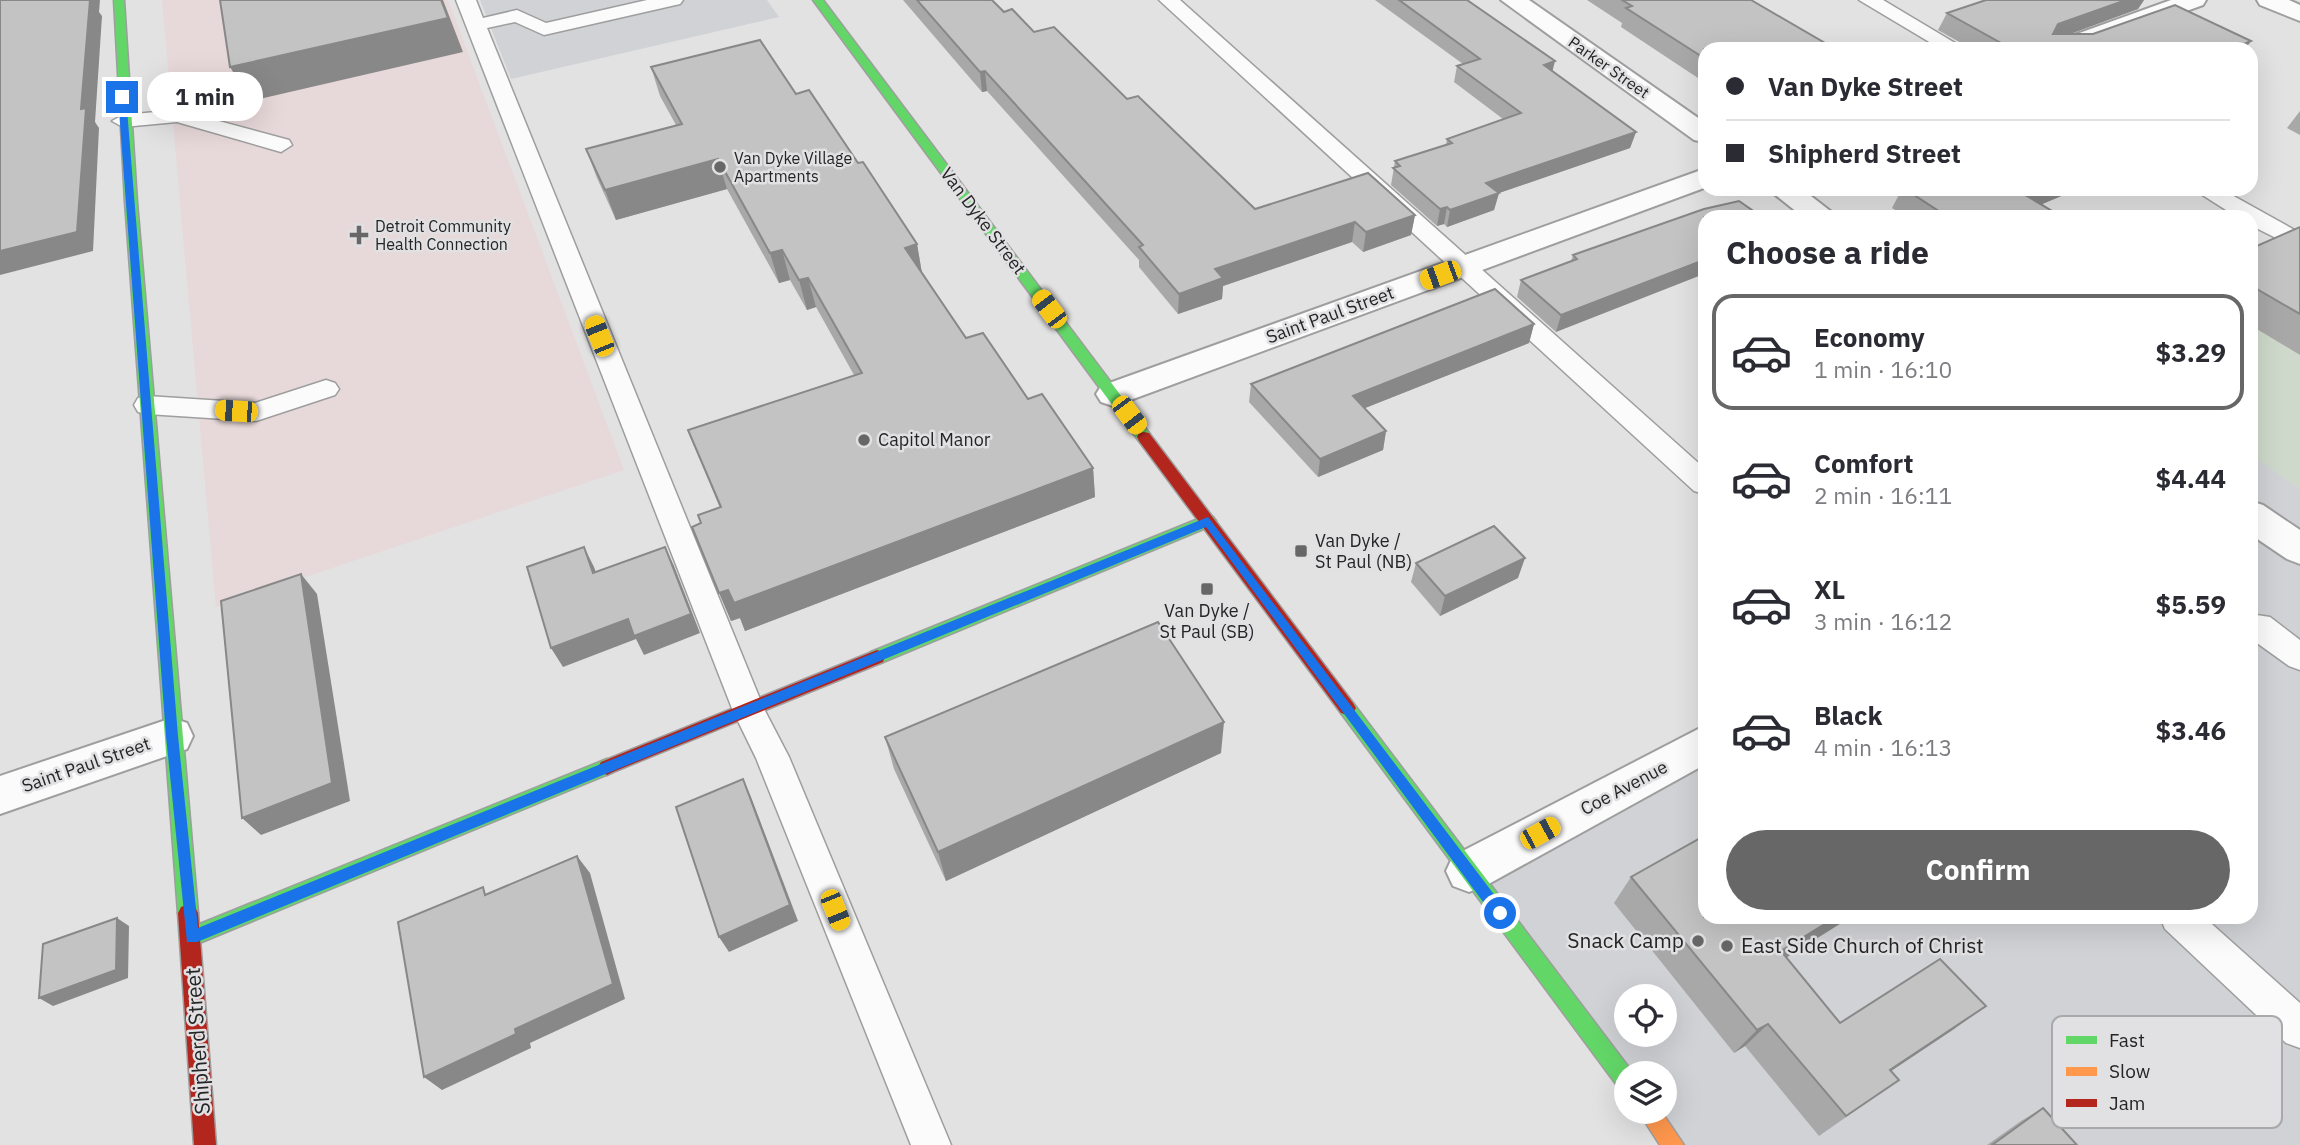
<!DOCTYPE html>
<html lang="en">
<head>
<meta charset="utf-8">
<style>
	:root { --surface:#fff; --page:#f2f2f3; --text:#2b2b33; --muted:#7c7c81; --line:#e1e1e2; --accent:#676768 }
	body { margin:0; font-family:"IBM Plex Sans",sans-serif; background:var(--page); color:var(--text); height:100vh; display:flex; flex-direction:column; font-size:26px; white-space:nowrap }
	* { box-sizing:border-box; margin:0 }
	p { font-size:23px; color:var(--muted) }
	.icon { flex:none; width:38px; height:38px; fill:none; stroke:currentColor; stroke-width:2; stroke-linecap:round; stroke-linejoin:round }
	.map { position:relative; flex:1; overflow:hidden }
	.panel { position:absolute; left:1698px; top:210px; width:560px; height:714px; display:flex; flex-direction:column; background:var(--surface); border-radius:21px; box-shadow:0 7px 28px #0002 }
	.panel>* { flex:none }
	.top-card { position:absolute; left:1698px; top:42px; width:560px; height:154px; border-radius:21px; box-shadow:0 7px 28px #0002; display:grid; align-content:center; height:154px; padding:0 28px; background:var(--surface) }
	.controls { position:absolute; left:1614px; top:984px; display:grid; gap:14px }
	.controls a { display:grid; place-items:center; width:63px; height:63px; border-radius:50%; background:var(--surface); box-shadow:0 7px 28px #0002; font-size:35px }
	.end { position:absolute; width:32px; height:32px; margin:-16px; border:9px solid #1a73e8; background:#fff; box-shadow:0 0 0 4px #fff }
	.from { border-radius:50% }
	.bubble { position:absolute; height:49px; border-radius:24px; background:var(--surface); box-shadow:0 7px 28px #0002; font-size:23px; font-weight:700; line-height:49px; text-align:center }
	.car { position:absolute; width:21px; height:42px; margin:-21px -10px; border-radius:9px; box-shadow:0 0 5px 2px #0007; background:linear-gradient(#f5c518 24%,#345 0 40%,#f5c518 0 76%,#345 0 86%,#f5c518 0) }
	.top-card b { display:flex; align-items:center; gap:24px; height:66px; font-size:26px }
	.top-card b+b { border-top:2px solid var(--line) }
	.top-card i { width:18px; height:18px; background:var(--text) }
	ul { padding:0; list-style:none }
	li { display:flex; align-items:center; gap:21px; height:116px; margin:0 14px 10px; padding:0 14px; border:4px solid transparent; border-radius:21px }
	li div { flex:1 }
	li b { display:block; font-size:26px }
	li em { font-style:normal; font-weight:700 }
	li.active { border-color:var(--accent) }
	li>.icon { width:63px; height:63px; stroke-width:1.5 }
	h2 { padding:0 28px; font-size:32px; line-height:84px }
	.cta { display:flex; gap:14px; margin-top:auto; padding:14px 28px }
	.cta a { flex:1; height:80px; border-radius:42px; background:var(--accent); color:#fff; font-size:28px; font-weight:700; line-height:80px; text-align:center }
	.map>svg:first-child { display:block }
	.built { fill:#d1d2d6; fill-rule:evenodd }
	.medical { fill:#e7d8d9 }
	.green { fill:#ced9cb }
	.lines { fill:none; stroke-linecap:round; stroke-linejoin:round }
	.lane-casing { stroke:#9e9e9e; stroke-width:3 }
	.street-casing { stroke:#9e9e9e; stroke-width:4 }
	.fast-casing { stroke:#9e9e9e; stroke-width:3 }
	.slow-casing { stroke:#9e9e9e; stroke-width:3 }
	.jam-casing { stroke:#9e9e9e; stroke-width:3 }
	.lane { fill:#fbfbfb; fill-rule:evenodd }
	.street { fill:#fbfbfb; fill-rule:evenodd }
	.fast { fill:#63d668; fill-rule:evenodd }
	.slow { fill:#ff974d; fill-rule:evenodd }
	.jam { fill:#b3261e; fill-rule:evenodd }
	.wall { fill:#a8a8a8 }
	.shaded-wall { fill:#888 }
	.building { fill:#c3c3c3; stroke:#888; stroke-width:2 }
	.route { fill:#1a73e8 }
	.poi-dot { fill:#676768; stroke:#e1e1e3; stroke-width:2.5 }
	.labels { text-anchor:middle; stroke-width:5; stroke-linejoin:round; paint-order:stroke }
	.far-street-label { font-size:16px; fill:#252526; stroke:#e1e1e3 }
	.far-poi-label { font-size:16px; fill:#252526; stroke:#e1e1e3; text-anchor:start }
	.street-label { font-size:18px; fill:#252526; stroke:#e1e1e3 }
	.poi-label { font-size:18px; fill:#252526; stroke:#e1e1e3; text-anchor:start }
	.near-poi-label { font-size:21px; fill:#252526; stroke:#e1e1e3; text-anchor:end }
	.near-street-label { font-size:21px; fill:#252526; stroke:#e1e1e3 }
	.key { fill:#e1e1e3; stroke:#a9a9aa; stroke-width:2 }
	.key-label { font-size:19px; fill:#252526 }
</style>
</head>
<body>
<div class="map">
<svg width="2300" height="1145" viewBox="0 0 2300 1145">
	<rect width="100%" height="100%" fill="#e2e2e2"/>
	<!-- built -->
	<g class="built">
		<path d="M480,0H767L779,17L511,79Z"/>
		<path d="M2300,247V1145H1673L1664,1111V1073H1626L1469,871L1704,744V917H2250L2251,269ZM1626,996H1664V1034H1626Z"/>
	</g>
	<!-- medical -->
	<path class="medical" d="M162,0H448L624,470L216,607Z"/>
	<!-- green -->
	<path class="green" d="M2300,259V489L2251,455L2250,261Z"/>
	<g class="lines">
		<!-- lane casing -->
		<g class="lane-casing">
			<g id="lane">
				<path d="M456,0H476L483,18L517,10L546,23L647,0H683L680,4L544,35L515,22L487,28L764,709L789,757L951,1145H911L756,758L733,711Z"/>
				<path d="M1159,0H1180L1704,468V494L1694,491Z"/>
				<path d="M1859,0H1883L1965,49H1941Z"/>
				<path d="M178,110L289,140L292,145L281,152L177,122L123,127L112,121L123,115Z"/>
				<path d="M2193,189H2221L2300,233V250L2250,225V217H2237Z"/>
				<path d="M326,380L335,383L339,389L335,395L256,421L147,414L138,412L134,405L138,398L147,396L255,403Z"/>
				<path d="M2250,614L2270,617L2300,640V670L2289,666L2250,638Z"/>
				<path d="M2160,917H2204L2300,1003V1048L2286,1043L2165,929Z"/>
			</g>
		</g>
		<!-- street casing -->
		<g class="street-casing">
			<g id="street">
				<path d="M1501,0H1529L1704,122V142L1694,140Z"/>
				<path d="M2171,0H2206L2203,5L2082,49H2045L2049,44Z"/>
				<path d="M2257,0H2289L2300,5V21L2260,5Z"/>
				<path d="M1704,169V188L1125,402L1113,406L1101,402L1096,394L1101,386Z"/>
				<path d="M1768,189H1802L1838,217H1803Z"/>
				<path d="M2250,501L2263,505L2300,530V564L2287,559L2250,534Z"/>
				<path d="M172,718L187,723L193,736L187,749L0,814V776Z"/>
				<path d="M1704,726V765L1485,886L1469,892L1453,886L1446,871L1453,856Z"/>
			</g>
		</g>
		<!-- fast casing -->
		<g class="fast-casing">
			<g id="fast">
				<path d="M114,0H124L137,202L198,913L195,919L188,922L181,919L178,913L125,202Z"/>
				<path d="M813,0H823L1149,433L1151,437L1149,441H1139Z"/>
				<path d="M1208,515L1213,517L1216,521L1213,525L883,662L877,664L871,662L869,657L871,652Z"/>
				<path d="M1347,701L1353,703L1633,1073H1626V1091L1619,1088L1341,713L1338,708L1341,703Z"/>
				<path d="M607,759L613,762L616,767L613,772L192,946L185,944L182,937L185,930Z"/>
			</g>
		</g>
		<!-- slow casing -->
		<g class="slow-casing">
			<path id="slow" d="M1638,1111H1661L1684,1145H1660Z"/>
		</g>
		<!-- jam casing -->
		<g class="jam-casing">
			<g id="jam">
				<path d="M1144,432L1149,433L1353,703L1356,708L1353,713L1347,715L1341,713L1139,441L1137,437L1139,433Z"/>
				<path d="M877,650L883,652L885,657L883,662L613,772L607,775L601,772L598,767L601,762Z"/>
				<path d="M188,904L195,907L198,913L216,1145H194L178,913L181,907Z"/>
			</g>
		</g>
		<!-- lane -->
		<use href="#lane" class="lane"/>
		<!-- street -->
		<use href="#street" class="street"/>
		<!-- fast -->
		<use href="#fast" class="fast"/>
		<!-- slow -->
		<use href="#slow" class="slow"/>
		<!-- jam -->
		<use href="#jam" class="jam"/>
	</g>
	<!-- wall -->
	<g class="wall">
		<path d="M903,0H992L1004,12L1034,32L1127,99L1255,209L1415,215L1411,235L1363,252L1352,242L1223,286L1222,299L1178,314L1139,267V260L987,91L982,92Z"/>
		<path d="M1375,0H1467L1552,71L1636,132L1630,148L1499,193L1494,210L1447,227L1444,224L1437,226L1391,185L1395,161L1446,145L1447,139L1503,119L1454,82L1457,66L1463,64Z"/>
		<path d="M1587,0H1751L1825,43L1823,49H1704V82L1621,27L1622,23Z"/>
		<path d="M1986,0H2144L2138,9L2070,34L2251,41L2245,49H1972L1938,30L1947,13Z"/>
		<path d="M651,67L796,94L858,163L917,244L922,273L966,338L1028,399L1093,468L1095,497L745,631L740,618L731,621L701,523L720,508L688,430L854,375L816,307L807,310L790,280L779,283L727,189L616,220L597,178L586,149L676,125L660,96Z"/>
		<path d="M2300,111V135L2287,128Z"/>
		<path d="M1902,189H2078L2041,204L2062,217H1906L1892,208Z"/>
		<path d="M1704,209L1556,332L1517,297L1521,280L1571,261L1573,255Z"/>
		<path d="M2300,227V355L2250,325V249Z"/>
		<path d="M1534,324L1529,343L1365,408L1386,431L1383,450L1318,477L1249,402L1251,384Z"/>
		<path d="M1416,563L1518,578L1440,616L1411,582Z"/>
		<path d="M885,737L1221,753L946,881L894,769Z"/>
		<path d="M1631,877L1786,958L1840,1023L1954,1029L1891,1071L1899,1080L1819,1136L1745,1046L1734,1053L1614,903Z"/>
		<path d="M2043,1108L2077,1145H1987L2021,1121Z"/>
	</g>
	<!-- shaded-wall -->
	<g class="shaded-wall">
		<path d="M88,0H100L99,12L102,16L95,122L99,128L93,251L0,275V251L81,109Z"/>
		<path d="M441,0H443L463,52L251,101L230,67Z"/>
		<path d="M2126,0H2144L2138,9L2048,42L2058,24Z"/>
		<path d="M2251,41L2245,49H2232Z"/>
		<path d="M1825,43L1823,49H1808Z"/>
		<path d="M1555,61L1551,77L1544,65Z"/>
		<path d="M985,71L987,91L982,92L980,72Z"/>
		<path d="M1636,132L1630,148L1499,193L1494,210L1447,227L1450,210L1486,183Z"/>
		<path d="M718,159L727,189L616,220L605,190Z"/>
		<path d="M2042,189H2078L2014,216L2027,196Z"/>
		<path d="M1447,207L1444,224L1437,226L1440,209Z"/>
		<path d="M1415,215L1411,235L1363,252L1366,232Z"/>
		<path d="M1355,222L1352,242L1223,286L1222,299L1178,314L1179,294L1215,269Z"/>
		<path d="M917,244L922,274L905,248Z"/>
		<path d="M782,250L790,280L779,283L770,253Z"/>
		<path d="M1704,260V274L1556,332L1561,315Z"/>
		<path d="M808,278L816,307L807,310L799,280Z"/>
		<path d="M1534,324L1529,343L1350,414L1353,396Z"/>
		<path d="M1386,431L1383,450L1318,477L1320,459Z"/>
		<path d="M1093,468L1095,497L745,631L740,618L731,621L719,593Z"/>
		<path d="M584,547L594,567L603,592L593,573Z"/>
		<path d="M665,547L674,566L700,633L644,655L636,639L563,667L551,648Z"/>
		<path d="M1525,558L1518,578L1440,616L1445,596Z"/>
		<path d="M301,574L317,594L350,801L261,835L242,818Z"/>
		<path d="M1224,722L1221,753L946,881L938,852Z"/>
		<path d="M743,779L751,797L798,921L729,952L719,937Z"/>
		<path d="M577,856L590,873L625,999L530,1043L531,1048L442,1090L424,1077L515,1029Z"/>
		<path d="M1836,917H1851L1757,976L1781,951Z"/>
		<path d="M117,918L129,926L128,978L53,1006L39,998Z"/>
		<path d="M1986,1006L1954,1029L1861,1091L1890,1070Z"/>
		<path d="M1768,1024L1745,1046L1734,1053L1757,1030Z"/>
	</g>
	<!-- building -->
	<g class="building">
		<path d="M0,0H90L81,109L86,108L77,232L0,251Z"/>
		<path d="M220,0H441L448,18L230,67Z"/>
		<path d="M917,0H992L1004,12L1012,9L1034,32L1054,27L1127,99L1138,96L1255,209L1368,173L1415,215L1366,232L1355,222L1215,269L1223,278L1179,294L1139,247L1143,245L985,71L980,72Z"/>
		<path d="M1399,0H1467L1555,61L1544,65L1636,132L1486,183L1499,193L1450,210L1447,207L1440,209L1393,168L1400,166L1395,161L1452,143L1447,139L1521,113L1457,66L1480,59Z"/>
		<path d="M1622,0H1751L1825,43L1808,49H1704V58L1626,8L1632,6Z"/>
		<path d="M1986,0H2126L2058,24L2053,34H2093L2175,5L2251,41L2232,49H2012L1947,13Z"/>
		<path d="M760,40L796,94L809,90L858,163L863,162L917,244L905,248L966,338L983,333L1028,399L1042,394L1093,468L734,603L728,590L719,593L692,527L701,523L698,515L721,507L688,430L862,373L808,278L799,280L782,250L770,253L718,159L605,190L586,149L682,124L651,67Z"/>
		<path d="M1905,189H2042L2027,196L2062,217H1969L1963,213L1954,217H1948Z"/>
		<path d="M1739,201L1762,217H1704V260L1561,315L1521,280L1577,259L1573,255L1704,209Z"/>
		<path d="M2300,227V314L2250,285V249Z"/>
		<path d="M1495,289L1534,324L1353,396L1386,431L1320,459L1251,384Z"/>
		<path d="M1494,526L1525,558L1445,596L1416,563Z"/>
		<path d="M584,547L593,573L665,547L691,614L634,636L628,619L551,648L527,567Z"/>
		<path d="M301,574L332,783L242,818L221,601Z"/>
		<path d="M1158,622L1224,722L938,852L885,737Z"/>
		<path d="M743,779L790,905L719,937L676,807Z"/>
		<path d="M1704,836V917H1836L1781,951L1840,1023L1940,959L1986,1006L1890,1070L1899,1080L1846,1116L1768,1024L1757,1030L1631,877Z"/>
		<path d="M577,856L613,984L515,1029L516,1034L424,1077L398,922L483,887L485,895Z"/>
		<path d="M117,918L116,970L39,998L43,944Z"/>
		<path d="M2043,1108L2077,1145H1992Z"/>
	</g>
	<!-- route -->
	<path class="route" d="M122,94L126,97L178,736L198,928L1208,517L1505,909V918H1495L1206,527L197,942H187L166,736L118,97Z"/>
	<!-- markers -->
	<g class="poi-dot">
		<circle cx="720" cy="167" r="7"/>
		<path d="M355.5 224.5h7v7h7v7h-7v7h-7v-7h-7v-7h7z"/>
		<circle cx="864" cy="440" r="7"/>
		<rect x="1294" y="544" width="14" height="14" rx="3.5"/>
		<rect x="1200" y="582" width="14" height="14" rx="3.5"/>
		<circle cx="1698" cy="941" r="7"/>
		<circle cx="1727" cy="946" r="7"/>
	</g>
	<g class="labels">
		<!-- far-street labels -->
		<g class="far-street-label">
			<text transform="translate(1609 67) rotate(35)" y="6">Parker Street</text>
		</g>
		<!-- far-poi labels -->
		<g class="far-poi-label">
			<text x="734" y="164">Van Dyke Village<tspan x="734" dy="18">Apartments</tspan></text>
			<text x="375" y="232">Detroit Community<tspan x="375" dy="18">Health Connection</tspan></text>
		</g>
		<!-- street labels -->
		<g class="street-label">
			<text transform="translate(983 221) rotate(53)" y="6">Van Dyke Street</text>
			<text transform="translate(1330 315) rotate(-20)" y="6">Saint Paul Street</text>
			<text transform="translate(86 765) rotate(-19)" y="6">Saint Paul Street</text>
			<text transform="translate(1624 788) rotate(-28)" y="6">Coe Avenue</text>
		</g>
		<!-- poi labels -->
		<g class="poi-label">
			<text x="878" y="446">Capitol Manor</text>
			<text x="1315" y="547">Van Dyke /<tspan x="1315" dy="21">St Paul (NB)</tspan></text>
			<text x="1207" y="617" text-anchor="middle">Van Dyke /<tspan x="1207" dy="21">St Paul (SB)</tspan></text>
		</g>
		<!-- near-poi labels -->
		<g class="near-poi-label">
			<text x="1684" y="948">Snack Camp</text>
			<text x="1741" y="953" text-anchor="start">East Side Church of Christ</text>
		</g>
		<!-- near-street labels -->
		<g class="near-street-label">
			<text transform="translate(198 1041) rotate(-94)" y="7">Shipherd Street</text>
		</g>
	</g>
	<!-- legend -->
	<rect x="2052" y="1016" width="230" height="112" rx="10" class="key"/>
	<rect x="2066" y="1036" width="31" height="8" fill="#63d668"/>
	<rect x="2066" y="1067" width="31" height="9" fill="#ff974d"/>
	<rect x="2066" y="1099" width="31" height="8" fill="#b3261e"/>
	<g class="key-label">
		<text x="2109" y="1047">Fast</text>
		<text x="2109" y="1078">Slow</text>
		<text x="2109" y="1110">Jam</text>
	</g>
</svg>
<div class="controls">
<a><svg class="icon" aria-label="locate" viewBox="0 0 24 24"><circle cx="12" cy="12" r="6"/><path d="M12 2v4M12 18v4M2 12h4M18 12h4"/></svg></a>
<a><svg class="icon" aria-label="layers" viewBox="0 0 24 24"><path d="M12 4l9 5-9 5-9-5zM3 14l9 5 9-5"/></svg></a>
</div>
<i class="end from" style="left:1500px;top:913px"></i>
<i class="end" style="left:122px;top:97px"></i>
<div class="bubble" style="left:147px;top:72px;width:116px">1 min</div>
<i class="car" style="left:1440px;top:275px;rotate:250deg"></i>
<i class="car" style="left:1049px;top:309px;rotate:323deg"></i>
<i class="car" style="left:599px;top:336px;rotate:338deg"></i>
<i class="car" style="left:236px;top:411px;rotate:274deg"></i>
<i class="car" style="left:1129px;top:415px;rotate:143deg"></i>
<i class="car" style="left:1540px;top:833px;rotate:61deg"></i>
<i class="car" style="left:835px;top:910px;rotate:158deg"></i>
<div class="top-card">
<b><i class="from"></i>Van Dyke Street</b>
<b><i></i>Shipherd Street</b>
</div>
<section class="panel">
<h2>Choose a ride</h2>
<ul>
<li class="active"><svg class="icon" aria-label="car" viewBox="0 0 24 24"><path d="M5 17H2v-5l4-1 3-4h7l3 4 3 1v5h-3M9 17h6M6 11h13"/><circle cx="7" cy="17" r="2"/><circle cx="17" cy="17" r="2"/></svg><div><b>Economy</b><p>1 min · 16:10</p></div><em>$3.29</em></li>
<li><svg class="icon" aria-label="car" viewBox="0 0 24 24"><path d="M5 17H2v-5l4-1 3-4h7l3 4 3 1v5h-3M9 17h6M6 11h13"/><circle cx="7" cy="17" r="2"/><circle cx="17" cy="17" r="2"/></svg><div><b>Comfort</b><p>2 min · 16:11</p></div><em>$4.44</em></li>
<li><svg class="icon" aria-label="car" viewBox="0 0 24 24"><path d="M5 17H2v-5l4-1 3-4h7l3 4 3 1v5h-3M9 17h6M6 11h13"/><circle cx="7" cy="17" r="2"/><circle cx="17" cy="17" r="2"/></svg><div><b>XL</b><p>3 min · 16:12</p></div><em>$5.59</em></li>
<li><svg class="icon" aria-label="car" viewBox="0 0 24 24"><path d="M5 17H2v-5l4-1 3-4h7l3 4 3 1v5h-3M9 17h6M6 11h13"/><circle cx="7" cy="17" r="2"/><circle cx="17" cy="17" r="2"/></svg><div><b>Black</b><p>4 min · 16:13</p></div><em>$3.46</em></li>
</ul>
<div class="cta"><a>Confirm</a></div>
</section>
</div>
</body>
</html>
